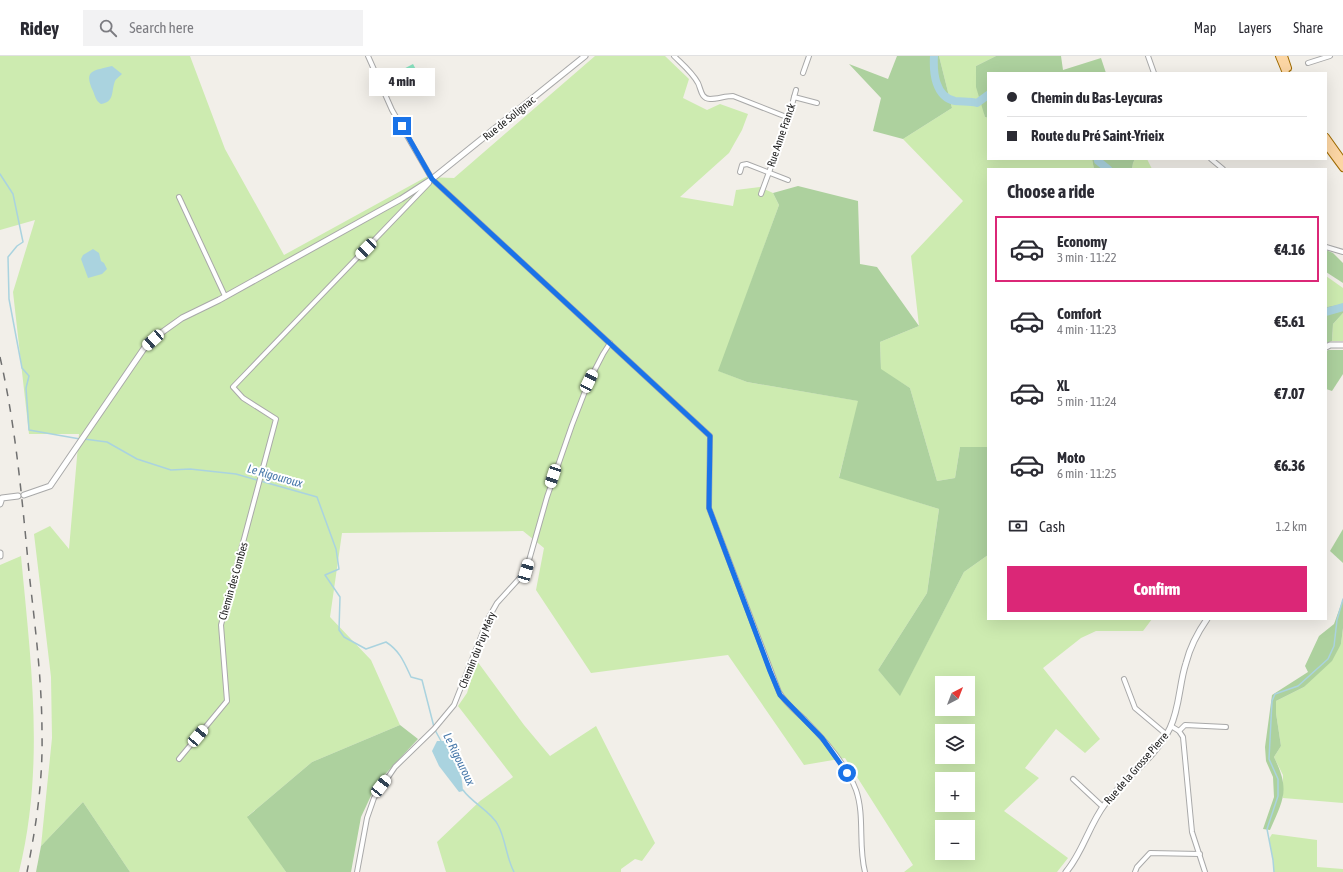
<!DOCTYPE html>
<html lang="en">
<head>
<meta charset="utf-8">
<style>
	:root { --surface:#fff; --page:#f2f2f3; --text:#2b2b33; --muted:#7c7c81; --line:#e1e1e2; --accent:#db2777 }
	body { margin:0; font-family:"Asap Condensed",sans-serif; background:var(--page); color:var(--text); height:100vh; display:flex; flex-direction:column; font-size:15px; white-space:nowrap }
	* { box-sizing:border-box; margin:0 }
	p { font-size:13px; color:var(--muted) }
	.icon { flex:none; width:22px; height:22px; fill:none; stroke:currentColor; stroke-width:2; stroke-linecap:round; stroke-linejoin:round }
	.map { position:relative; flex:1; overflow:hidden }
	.details { position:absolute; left:987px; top:112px; width:340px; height:452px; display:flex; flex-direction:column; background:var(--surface); border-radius:0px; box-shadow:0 4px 16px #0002 }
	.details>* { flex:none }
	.guide { position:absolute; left:987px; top:16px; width:340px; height:88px; border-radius:0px; box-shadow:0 4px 16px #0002; display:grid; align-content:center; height:88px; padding:0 20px; background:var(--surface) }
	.needle { width:26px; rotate:42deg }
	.controls { position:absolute; left:935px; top:620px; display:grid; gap:8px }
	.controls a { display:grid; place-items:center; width:40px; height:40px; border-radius:0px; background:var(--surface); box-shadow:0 4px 16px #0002; font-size:20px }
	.end { position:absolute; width:18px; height:18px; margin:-9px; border:5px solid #1a73e8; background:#fff; box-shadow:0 0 0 2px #fff }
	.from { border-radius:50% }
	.bubble { position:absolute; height:28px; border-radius:0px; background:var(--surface); box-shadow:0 4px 16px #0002; font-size:13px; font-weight:800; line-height:28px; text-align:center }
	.car { position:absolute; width:12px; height:24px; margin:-12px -6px; border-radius:5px; box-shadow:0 0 3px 1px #0007; background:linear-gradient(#fff 24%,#345 0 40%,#fff 0 76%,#345 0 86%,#fff 0) }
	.guide b { display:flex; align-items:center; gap:14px; height:38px; font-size:15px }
	.guide b+b { border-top:1px solid var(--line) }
	.guide i { width:10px; height:10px; background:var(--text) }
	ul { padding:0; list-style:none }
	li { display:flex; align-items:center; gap:12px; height:66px; margin:0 8px 6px; padding:0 12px; border:2px solid transparent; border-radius:0px }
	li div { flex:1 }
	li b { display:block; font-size:15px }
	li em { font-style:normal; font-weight:800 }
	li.active { border-color:var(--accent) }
	li>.icon { width:36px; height:36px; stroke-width:1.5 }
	h2 { padding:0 20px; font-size:18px; line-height:48px }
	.pay { display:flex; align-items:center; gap:10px; height:44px; padding:0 20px; font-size:15px }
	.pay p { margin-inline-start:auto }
	.cta { display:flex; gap:8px; margin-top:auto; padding:8px 20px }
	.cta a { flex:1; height:46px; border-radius:0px; background:var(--accent); color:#fff; font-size:16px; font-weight:800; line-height:46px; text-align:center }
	header { display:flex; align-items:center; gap:24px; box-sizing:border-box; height:56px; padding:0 20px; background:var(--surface); border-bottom:1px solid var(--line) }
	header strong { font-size:19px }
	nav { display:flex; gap:22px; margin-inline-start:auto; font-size:14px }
	.search { width:280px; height:36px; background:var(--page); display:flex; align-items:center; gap:10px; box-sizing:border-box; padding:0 14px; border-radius:0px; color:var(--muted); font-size:15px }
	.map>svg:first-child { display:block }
	.grass { fill:#cdebb0; fill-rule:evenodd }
	.forest { fill:#add19e }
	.pitch { fill:#88e0be }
	.water { fill:#aad3df }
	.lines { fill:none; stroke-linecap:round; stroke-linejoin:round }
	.stream { stroke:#aad3df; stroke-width:1.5 }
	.river { stroke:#aad3df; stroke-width:8 }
	.minor-casing { stroke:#a9a9a9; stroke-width:6 }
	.tertiary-casing { stroke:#a9a9a9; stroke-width:7 }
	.primary-casing { stroke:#a06b00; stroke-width:8 }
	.minor { stroke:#fff; stroke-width:4 }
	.tertiary { stroke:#fff; stroke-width:5 }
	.primary { stroke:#fcd6a4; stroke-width:6 }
	.rail { stroke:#707070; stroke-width:1.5; stroke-dasharray:8 8; stroke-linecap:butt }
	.route { stroke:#1a73e8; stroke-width:5 }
	.labels { text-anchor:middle; stroke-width:4; stroke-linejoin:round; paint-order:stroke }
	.street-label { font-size:11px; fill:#222; stroke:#fff }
	.water-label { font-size:12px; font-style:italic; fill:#4a7aab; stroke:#fff }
</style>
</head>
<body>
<header>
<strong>Ridey</strong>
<div class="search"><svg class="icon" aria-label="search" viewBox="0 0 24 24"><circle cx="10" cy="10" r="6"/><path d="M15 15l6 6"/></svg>Search here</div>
<nav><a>Map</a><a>Layers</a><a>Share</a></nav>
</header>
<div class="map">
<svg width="1343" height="816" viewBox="0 0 1343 816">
	<rect width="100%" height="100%" fill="#f2efe9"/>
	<!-- grass -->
	<g class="grass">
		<path d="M0,0H190L225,93L284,199L426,121L454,122L595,0H665L689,23L683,42L707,54L720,48L748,58L742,74L729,97L680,141L733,150L736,134L760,131L773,137L779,149L719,315L747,326L859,345L839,421L939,453L927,537L878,614L900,639L964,516L988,499V563H1152L1143,575H1096L1081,582L1043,612L1100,683L1085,697L1056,673L1025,712L1039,722L1004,755L1068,802L1057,816H904L913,809L845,702L804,709L728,599L591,617L536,534L544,492L523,475L342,477L330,561L371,604L400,669L312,706L248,760L286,816H130L83,746L41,790L52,682L51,621L34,478L50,470L69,493L79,378H29L13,236L35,164L0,174ZM942,627H968V653H942ZM942,675H968V701H942ZM942,723H968V749H942ZM942,771H968V797H942Z"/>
		<path d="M939,0H996L976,10L985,61L988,62V103H1092L1094,113H988V391H960L955,422L937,425L910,332L881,314L880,286L919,270L911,200L963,145L903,83L952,52Z"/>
		<path d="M1135,103H1147L1152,113H1132L1133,107Z"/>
		<path d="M1326,220L1343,232V248L1326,251Z"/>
		<path d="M1343,257V285H1332L1333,268Z"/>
		<path d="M21,500C31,608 45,709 19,816H0V509Z"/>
		<path d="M1343,572V747L1283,742V719L1274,701L1281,690L1276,657V645L1304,631L1341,588Z"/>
		<path d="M477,605L524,669L550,700L596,670L655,787L642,805L635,803L621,813V816H446L437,786L480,745L513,721L458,650L467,637Z"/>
		<path d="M1272,778L1317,784V811L1343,813V816H1274L1273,804L1269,783Z"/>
	</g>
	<!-- forest -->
	<g class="forest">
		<path d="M897,0H939L952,52L903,83L873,75L881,42L849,8L888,23Z"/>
		<path d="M996,0H1061L1063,14L1101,2L1106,17H988V62L985,61L976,31V10Z"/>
		<path d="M1092,103H1135L1133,107L1132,113H1094Z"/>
		<path d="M798,130L858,145L860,208L877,211L919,270L880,286L881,313L910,332L937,425L955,422L960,391H988V499L964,516L900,640L878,614L927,537L939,453L839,422L858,345L747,326L718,315L779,149L773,137Z"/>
		<path d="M1326,194L1333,197L1343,207V227L1326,216Z"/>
		<path d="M1343,248V257L1333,268L1332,285L1326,287V251Z"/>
		<path d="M1328,294H1343V318L1332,335L1326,333V296Z"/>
		<path d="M1343,473V507L1330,495Z"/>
		<path d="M1343,543V572L1341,588L1332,605L1304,631L1276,645V657L1281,690L1274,701C1290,734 1284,742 1270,774L1263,773L1274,741L1273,721L1266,705L1265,691L1272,639L1308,616L1305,610L1319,580L1334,568Z"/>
		<path d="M400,669L418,683L377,727L361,761L351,816H286L247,761L312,706Z"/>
		<path d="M83,746L130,816H36L41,790Z"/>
	</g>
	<!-- pitch -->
	<path class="pitch" d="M413,8L419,19L398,30L392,19Z"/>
	<!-- water -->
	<g class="water">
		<path d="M112,10L122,18C120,20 116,23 115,25C111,35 115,46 101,48C96,45 95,40 93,35C83,13 94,15 112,10Z"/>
		<path d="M93,193L99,197L101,205L104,207L107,213L102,218L88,222L81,203L83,199Z"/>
		<path d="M437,685H448C456,701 462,716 463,735L459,736L439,710L432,695Z"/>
	</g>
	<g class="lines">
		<!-- stream -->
		<g class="stream">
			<path d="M0,118L13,138L23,186L17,190L8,201L9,243L22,312L29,320L26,332L29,374L80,383"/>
			<path d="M84,383L107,386L137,403L171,414L190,413L236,418L317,441L336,493L339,513L325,519L340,541L339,574L344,581L366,593L386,586C400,595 404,606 411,621L422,624L434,671"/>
			<path d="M435,674L441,685"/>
			<path d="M463,734C472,747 492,756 498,769C506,784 506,801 514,816"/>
			<path d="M1274,816L1273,804L1267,773L1278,740V723L1269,703L1272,645L1275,638L1298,630L1328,603L1334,590L1337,564L1343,543"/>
		</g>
		<!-- river -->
		<g class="river">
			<path d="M934,0C933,16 935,41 955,45C962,46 970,45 977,47L988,39"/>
			<path d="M1098,103V105L1108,113"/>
			<path d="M1326,256L1343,251"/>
		</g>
		<!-- minor casing -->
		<g class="minor-casing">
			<g id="minor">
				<path d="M368,0L392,54L432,123L710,380L709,452L779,636C786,648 797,656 806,665C825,684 846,708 856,734C865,760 858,789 865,816"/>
				<path d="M674,0C682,8 692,16 698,27C701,33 701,43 710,43C718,43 725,40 733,40L789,62"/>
				<path d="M1148,0L1154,17"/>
				<path d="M1308,7L1330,0"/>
				<path d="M803,17L809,0"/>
				<path d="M794,41L796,34"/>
				<path d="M1211,103L1223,113"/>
				<path d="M740,116L742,109L747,108L788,124"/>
				<path d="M761,138L789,62L794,41L817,47"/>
				<path d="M179,141L225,240"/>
				<path d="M1326,191L1343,196"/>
				<path d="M1124,623L1135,652L1167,679"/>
				<path d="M1171,670L1179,675L1183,681L1192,776L1205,816"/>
				<path d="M1179,675L1185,669L1226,671"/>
				<path d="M179,703L227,645L221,569L276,363L243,342L233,331L429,127"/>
				<path d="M1073,723L1103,751"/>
				<path d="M357,816L367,762L374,742L395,711L434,673L454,649L488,563L497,547L526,515L547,441L572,369L589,325L603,298L610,287"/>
				<path d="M1135,816L1137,811L1150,797L1200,798"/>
			</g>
		</g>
		<!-- tertiary casing -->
		<g class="tertiary-casing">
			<g id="tertiary">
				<path d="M1326,291L1330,289H1343"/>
				<path d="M24,439L50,430L145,291L161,277L182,262L219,244L401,143L432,123L585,0"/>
				<path d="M0,448L2,442L18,440"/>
				<path d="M0,497V500"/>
				<path d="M1066,816C1083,796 1089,769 1105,748C1125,722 1156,701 1170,672C1180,651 1179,628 1186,607C1190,591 1198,576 1207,563"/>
			</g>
		</g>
		<!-- primary casing -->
		<g class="primary-casing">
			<g id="primary">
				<path d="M1279,0L1286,17"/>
				<path d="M1284,0L1288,12"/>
				<path d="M1326,81L1343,105"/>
				<path d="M1326,89L1343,112"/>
			</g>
		</g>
		<!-- minor -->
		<use href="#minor" class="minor"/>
		<!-- tertiary -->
		<use href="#tertiary" class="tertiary"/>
		<!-- primary -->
		<use href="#primary" class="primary"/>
		<!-- rail -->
		<path class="rail" d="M0,301C16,372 22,443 29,516C35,570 42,624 42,678C43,725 36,771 27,816"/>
	</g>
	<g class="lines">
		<!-- route -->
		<path class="route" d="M402,70L432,123L710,380L709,452L770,615L780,639L822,682L847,717"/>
	</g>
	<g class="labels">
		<!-- street labels -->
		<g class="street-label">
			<text transform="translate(509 62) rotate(-39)" y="4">Rue de Solignac</text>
			<text transform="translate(781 79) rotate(-71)" y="4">Rue Anne Franck</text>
			<text transform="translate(233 525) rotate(-74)" y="4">Chemin des Combes</text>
			<text transform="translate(477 594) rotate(-68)" y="4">Chemin du Puy Méry</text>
			<text transform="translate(1136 712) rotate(-49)" y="4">Rue de la Grosse Pierre</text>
		</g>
		<!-- water labels -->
		<g class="water-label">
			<text transform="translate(275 420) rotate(16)" y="4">Le Rigouroux</text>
			<text transform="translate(459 703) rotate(64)" y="4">Le Rigouroux</text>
		</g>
	</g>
</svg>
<div class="controls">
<a><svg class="needle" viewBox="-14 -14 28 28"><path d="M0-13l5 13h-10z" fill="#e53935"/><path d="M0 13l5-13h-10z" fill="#7c7c81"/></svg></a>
<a><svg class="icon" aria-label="layers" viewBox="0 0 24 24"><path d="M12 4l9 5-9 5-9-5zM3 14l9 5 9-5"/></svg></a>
<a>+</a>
<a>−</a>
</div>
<i class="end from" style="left:847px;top:717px"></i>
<i class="end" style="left:402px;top:70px"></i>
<div class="bubble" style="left:369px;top:12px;width:66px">4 min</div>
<i class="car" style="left:366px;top:193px;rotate:224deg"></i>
<i class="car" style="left:153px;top:284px;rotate:228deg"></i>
<i class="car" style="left:589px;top:325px;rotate:26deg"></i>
<i class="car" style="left:553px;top:420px;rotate:198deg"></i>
<i class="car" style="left:526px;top:515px;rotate:16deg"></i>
<i class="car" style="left:198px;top:680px;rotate:40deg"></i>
<i class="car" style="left:381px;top:730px;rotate:38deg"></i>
<div class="guide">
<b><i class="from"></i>Chemin du Bas-Leycuras</b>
<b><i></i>Route du Pré Saint-Yrieix</b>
</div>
<section class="details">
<h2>Choose a ride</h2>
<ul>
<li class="active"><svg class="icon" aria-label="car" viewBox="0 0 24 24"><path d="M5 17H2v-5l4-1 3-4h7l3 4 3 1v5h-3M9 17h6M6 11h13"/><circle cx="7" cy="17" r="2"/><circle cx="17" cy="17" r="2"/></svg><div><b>Economy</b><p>3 min · 11:22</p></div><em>€4.16</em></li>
<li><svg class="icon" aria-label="car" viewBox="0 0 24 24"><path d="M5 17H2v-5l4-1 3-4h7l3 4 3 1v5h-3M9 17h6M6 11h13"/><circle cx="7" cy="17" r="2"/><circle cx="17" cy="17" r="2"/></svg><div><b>Comfort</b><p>4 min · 11:23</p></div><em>€5.61</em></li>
<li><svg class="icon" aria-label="car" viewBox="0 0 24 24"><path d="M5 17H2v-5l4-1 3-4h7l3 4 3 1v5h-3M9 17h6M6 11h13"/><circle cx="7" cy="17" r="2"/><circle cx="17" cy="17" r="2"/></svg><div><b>XL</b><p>5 min · 11:24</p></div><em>€7.07</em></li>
<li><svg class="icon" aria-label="car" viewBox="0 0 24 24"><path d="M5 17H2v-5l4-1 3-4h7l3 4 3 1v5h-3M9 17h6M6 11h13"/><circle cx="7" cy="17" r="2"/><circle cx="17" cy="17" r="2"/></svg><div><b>Moto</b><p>6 min · 11:25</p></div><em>€6.36</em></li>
</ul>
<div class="pay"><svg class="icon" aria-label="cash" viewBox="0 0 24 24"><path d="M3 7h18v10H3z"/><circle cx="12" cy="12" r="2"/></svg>Cash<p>1.2 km</p></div>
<div class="cta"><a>Confirm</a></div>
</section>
</div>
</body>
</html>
